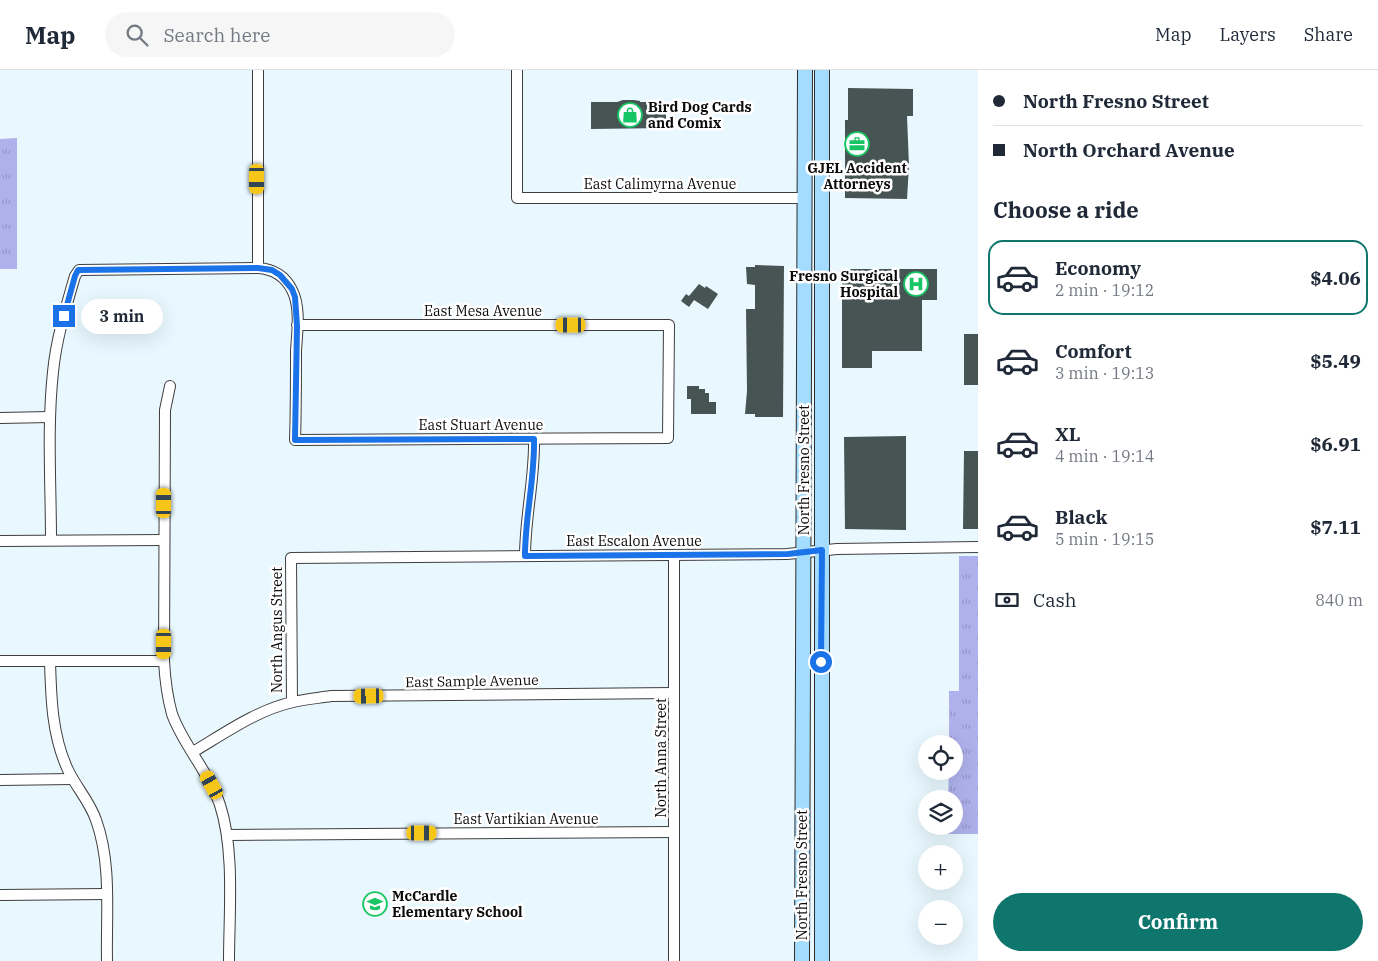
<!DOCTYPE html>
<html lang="en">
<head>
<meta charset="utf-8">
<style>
	:root { --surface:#fff; --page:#f6f6f7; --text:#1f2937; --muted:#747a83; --line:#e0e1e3; --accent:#0f766e }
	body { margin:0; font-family:"IBM Plex Serif",serif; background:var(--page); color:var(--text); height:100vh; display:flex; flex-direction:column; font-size:19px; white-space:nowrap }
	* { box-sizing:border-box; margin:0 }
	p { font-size:16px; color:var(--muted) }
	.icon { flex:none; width:28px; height:28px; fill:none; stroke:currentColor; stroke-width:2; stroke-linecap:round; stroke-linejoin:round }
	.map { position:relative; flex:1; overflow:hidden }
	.panel { display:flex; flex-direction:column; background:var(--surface); width:400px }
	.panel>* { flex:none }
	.guide { display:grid; align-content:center; height:110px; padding:0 15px; background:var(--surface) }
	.fabs { position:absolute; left:918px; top:665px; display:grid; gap:10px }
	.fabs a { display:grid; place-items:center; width:45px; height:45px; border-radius:50%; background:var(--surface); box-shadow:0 5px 20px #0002; font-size:25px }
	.end { position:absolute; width:22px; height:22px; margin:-11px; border:6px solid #1a73e8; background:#fff; box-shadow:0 0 0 2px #fff }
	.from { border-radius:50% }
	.bubble { position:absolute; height:35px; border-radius:18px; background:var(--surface); box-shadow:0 5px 20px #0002; font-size:16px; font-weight:700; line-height:35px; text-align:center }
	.car { position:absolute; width:15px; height:30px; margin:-15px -8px; border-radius:6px; box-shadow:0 0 4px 1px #0007; background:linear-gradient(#f5c518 24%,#345 0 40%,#f5c518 0 76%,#345 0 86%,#f5c518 0) }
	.guide b { display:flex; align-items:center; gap:18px; height:48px; font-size:19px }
	.guide b+b { border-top:1px solid var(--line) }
	.guide i { width:12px; height:12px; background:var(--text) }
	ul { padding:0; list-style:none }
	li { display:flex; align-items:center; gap:15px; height:75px; margin:0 10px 8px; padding:0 5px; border:2px solid transparent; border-radius:15px }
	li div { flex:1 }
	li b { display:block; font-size:19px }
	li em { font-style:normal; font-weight:700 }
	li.current { border-color:var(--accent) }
	li>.icon { width:45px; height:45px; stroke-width:1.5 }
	h2 { padding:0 15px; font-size:22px; line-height:60px }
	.pay { display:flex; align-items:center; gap:12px; height:55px; padding:0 15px; font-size:19px }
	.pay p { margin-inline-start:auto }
	.action { display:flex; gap:10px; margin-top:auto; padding:10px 15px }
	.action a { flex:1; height:58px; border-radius:30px; background:var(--accent); color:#fff; font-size:20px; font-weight:700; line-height:58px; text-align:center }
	header { display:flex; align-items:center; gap:30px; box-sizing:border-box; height:70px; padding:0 25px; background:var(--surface); border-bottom:1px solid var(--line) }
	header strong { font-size:24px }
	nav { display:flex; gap:28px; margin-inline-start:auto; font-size:18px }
	.search { width:350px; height:45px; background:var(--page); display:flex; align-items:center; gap:12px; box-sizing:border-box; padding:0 18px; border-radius:28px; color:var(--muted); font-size:19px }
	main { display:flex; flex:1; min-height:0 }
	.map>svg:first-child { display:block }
	.grass { fill:url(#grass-tufts) }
	.building { fill:#465453 }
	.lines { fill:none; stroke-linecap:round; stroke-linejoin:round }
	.street-casing { stroke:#3e3e3e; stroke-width:12 }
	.secondary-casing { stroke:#2d2d2d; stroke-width:16 }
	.street { stroke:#fff; stroke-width:10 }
	.secondary { stroke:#a4dcff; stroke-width:14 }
	.route { stroke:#1a73e8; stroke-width:6 }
	.labels { text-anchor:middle; stroke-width:5; stroke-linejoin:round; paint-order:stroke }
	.poi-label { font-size:14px; font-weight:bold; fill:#0b0b0b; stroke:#fff; text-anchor:start }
	.street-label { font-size:14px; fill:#0b0b0b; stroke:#fff }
</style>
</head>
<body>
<header>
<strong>Map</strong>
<div class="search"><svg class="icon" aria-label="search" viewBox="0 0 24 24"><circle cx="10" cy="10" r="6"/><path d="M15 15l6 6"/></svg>Search here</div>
<nav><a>Map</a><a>Layers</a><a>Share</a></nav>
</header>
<main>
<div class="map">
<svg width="978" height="891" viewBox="0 0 978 891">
	<defs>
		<pattern id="grass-tufts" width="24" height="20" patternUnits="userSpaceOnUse" patternTransform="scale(1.25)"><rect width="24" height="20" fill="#afb1ec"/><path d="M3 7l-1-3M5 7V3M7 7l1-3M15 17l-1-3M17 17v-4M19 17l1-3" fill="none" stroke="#9597c9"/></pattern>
	</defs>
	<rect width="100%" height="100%" fill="#e9f8ff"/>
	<!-- grass -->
	<g class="grass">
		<path d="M17,68V199H0V69Z"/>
		<path d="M959,486H978V764H948V756H954V729H948L949,701H954V674H949V621H959Z"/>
	</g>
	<!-- building -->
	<g class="building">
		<path d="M848,18L913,19V46H907L909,96L907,129L845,128V50H848Z"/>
		<path d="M623,30H634L640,31V32H666V58L591,59V32H617Z"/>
		<path d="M755,195L784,196L783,347H755V344H745L747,321L746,239H755V215L747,214L746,197H755Z"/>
		<path d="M842,199H937V230H922V281H872V298H842Z"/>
		<path d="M699,214L705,218L706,216L718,224L708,239L694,230L689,237L681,231L686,224L689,226Z"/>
		<rect x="964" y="264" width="14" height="51"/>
		<path d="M687,316H699V319H705V323H709V332H716V344H691V329H687Z"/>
		<path d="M906,366V460L845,459L844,367Z"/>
		<path d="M964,381H978V459H963Z"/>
	</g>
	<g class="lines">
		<!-- street casing -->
		<g class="street-casing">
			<g id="street">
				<path d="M258,0V198C273,199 285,206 292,220C301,237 297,263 296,281C296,311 296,340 295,370L668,368L669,255H297"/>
				<path d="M517,0V128H804"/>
				<path d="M170,316L165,340L164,591C165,609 167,626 172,644C183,675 209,702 220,735C235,781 229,843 229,891"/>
				<path d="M0,348L50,347"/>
				<path d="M51,470C51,415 47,358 53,302C56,270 66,237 75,206L79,200L258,198"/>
				<path d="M0,471L164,470"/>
				<path d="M525,486C525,446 535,408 534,369"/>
				<path d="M0,591H164"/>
				<path d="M50,591C51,628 52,666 68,700C76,717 90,732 96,750C112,794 106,845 107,891"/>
				<path d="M292,632L291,488L787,484L837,479L978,477"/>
				<path d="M193,682C225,663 257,640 293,632C306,629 319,628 331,626L674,623"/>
				<path d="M0,710L72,709"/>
				<path d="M228,765L674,762"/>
				<path d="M0,825L106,824"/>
				<path d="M674,891V485"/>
			</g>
		</g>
		<!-- secondary casing -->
		<g class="secondary-casing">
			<g id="secondary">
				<path d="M802,891L805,0"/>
				<path d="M822,891V0"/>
			</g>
		</g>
		<!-- street -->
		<use href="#street" class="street"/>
		<!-- secondary -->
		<use href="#secondary" class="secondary"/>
	</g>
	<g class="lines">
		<!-- route -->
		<path class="route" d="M64,246L75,206L78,200L258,198L272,200L280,205L292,219L295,227L297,256L295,370L534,369C535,408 525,446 525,486L788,484L822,480L821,592"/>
	</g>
	<!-- icons -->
	<defs>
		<g id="shop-ring" transform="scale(1.25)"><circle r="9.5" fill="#fff" stroke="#18c565" stroke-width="1.5"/><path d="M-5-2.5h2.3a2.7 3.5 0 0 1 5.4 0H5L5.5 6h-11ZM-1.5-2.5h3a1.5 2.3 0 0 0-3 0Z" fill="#18c565"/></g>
		<g id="office-ring" transform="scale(1.25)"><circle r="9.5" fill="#fff" stroke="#18c565" stroke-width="1.5"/><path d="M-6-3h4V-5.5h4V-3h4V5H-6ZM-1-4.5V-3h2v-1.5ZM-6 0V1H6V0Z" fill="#18c565"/></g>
		<g id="hospital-ring" transform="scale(1.25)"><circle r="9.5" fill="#fff" stroke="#18c565" stroke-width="1.5"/><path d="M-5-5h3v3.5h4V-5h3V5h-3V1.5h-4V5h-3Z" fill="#18c565"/></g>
		<g id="school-ring" transform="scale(1.25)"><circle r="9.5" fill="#fff" stroke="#18c565" stroke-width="1.5"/><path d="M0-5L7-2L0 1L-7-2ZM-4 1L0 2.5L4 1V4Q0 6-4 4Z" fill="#18c565"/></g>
	</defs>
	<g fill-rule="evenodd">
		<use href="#shop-ring" x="630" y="45"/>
		<use href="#office-ring" x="857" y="74"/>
		<use href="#hospital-ring" x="916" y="214"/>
		<use href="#school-ring" x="375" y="834"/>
	</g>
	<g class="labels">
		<!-- poi labels -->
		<g class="poi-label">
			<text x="648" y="42">Bird Dog Cards<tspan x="648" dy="16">and Comix</tspan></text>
			<text x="857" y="103" text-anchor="middle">GJEL Accident<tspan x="857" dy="16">Attorneys</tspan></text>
			<text x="898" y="211" text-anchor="end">Fresno Surgical<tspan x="898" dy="16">Hospital</tspan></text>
			<text x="392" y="831">McCardle<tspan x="392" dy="16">Elementary School</tspan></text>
		</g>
		<!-- street labels -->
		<g class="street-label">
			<text x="660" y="119">East Calimyrna Avenue</text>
			<text x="483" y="246">East Mesa Avenue</text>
			<text x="481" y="360">East Stuart Avenue</text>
			<text transform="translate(804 400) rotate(-90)" y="5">North Fresno Street</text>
			<text x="634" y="476">East Escalon Avenue</text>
			<text transform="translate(277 560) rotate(-90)" y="5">North Angus Street</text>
			<text transform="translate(472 611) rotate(-1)" y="5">East Sample Avenue</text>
			<text transform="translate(661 688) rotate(-90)" y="5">North Anna Street</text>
			<text x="526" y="754">East Vartikian Avenue</text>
			<text transform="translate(802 805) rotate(-90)" y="5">North Fresno Street</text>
		</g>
	</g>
</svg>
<div class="fabs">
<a><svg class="icon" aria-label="locate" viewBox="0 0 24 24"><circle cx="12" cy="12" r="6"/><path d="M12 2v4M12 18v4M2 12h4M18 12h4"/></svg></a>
<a><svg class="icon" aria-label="layers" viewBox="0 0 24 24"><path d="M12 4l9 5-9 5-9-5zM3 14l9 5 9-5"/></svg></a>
<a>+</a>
<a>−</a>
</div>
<i class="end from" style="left:821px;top:592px"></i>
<i class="end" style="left:64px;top:246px"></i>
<div class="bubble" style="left:81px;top:229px;width:82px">3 min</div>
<i class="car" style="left:257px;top:109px;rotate:180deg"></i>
<i class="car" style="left:571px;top:255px;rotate:270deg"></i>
<i class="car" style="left:164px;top:433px;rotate:0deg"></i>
<i class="car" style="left:164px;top:574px;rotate:180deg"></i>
<i class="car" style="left:369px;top:626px;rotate:269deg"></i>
<i class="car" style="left:212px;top:715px;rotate:331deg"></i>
<i class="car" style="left:422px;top:763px;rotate:90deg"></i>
</div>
<section class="panel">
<div class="guide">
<b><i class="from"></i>North Fresno Street</b>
<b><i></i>North Orchard Avenue</b>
</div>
<h2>Choose a ride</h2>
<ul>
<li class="current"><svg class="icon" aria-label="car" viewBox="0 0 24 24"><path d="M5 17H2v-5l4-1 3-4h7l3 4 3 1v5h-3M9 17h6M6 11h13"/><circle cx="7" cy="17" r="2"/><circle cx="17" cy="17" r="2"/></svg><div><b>Economy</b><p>2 min · 19:12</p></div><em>$4.06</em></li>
<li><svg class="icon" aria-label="car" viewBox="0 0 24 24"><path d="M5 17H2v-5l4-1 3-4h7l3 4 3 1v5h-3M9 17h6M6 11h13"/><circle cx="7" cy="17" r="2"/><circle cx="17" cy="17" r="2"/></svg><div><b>Comfort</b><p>3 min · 19:13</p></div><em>$5.49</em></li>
<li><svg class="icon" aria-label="car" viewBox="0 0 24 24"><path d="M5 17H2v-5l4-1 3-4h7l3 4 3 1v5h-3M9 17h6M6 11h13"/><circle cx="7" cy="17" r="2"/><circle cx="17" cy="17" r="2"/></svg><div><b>XL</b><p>4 min · 19:14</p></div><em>$6.91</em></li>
<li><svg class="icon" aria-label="car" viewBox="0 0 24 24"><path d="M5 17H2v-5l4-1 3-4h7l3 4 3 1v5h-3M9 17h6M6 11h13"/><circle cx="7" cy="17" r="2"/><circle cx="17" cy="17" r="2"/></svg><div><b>Black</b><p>5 min · 19:15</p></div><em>$7.11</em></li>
</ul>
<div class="pay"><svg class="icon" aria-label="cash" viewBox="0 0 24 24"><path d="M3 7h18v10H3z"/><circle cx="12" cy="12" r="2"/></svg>Cash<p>840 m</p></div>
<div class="action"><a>Confirm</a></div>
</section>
</main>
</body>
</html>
